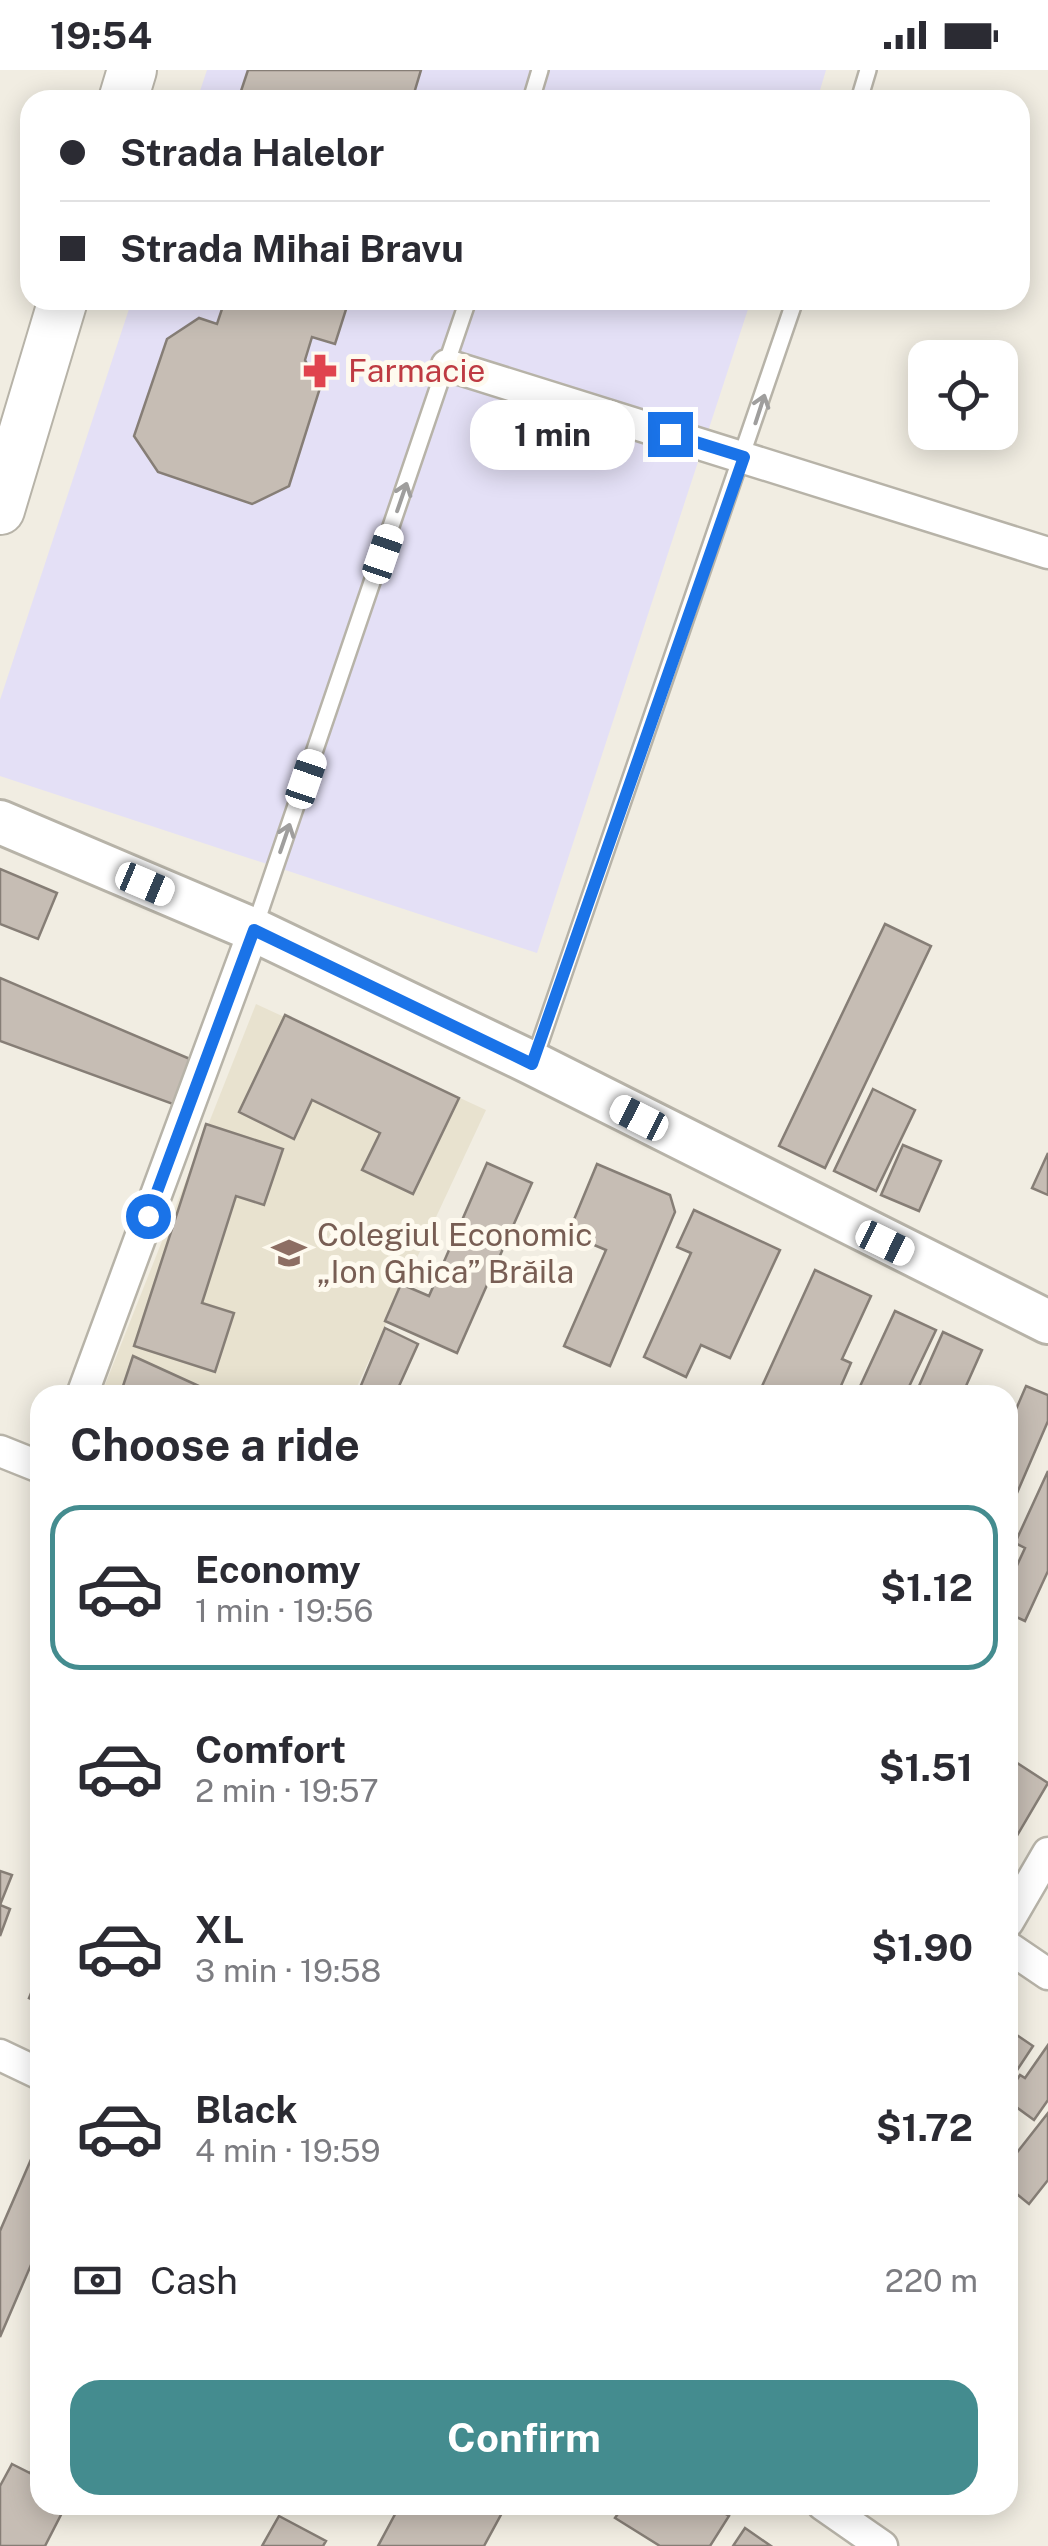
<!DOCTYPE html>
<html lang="en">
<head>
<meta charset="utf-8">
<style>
	:root { --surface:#fff; --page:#f7f7f7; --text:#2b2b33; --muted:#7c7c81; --line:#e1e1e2; --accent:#448c8f }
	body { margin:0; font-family:"Public Sans",sans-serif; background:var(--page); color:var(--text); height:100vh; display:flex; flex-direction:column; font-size:38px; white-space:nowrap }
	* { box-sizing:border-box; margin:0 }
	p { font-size:32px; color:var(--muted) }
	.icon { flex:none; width:55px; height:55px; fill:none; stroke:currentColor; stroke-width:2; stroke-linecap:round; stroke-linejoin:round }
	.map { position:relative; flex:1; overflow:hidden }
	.side { position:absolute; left:30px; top:1315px; width:988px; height:1130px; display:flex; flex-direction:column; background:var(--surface); border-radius:30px; box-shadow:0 5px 25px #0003 }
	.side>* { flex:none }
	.banner { position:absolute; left:20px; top:20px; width:1010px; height:220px; border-radius:30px; box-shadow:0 5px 25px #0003; display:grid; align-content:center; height:220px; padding:0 40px; background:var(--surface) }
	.controls { position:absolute; left:908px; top:270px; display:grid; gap:20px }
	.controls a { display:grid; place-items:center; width:110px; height:110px; border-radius:20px; background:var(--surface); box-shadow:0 5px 25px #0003; font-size:50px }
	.end { position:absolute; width:45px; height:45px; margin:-22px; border:12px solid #1a73e8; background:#fff; box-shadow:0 0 0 5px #fff }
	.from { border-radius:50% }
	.bubble { position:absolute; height:70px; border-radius:30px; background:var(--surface); box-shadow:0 5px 25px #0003; font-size:32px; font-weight:700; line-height:70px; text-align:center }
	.car { position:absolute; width:30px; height:60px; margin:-30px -15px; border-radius:12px; box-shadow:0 0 8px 2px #0007; background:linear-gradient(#fff 24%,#345 0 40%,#fff 0 76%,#345 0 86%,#fff 0) }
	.banner b { display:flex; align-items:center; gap:35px; height:95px; font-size:38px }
	.banner b+b { border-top:2px solid var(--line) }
	.banner i { width:25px; height:25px; background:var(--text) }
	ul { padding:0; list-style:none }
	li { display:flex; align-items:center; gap:30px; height:165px; margin:0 20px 15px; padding:0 20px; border:5px solid transparent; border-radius:30px }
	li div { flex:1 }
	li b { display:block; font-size:38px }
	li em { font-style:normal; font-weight:700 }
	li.selected { border-color:var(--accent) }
	li>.icon { width:90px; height:90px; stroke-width:1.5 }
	h2 { padding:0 40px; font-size:45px; line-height:120px }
	.pay { display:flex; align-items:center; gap:25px; height:110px; padding:0 40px; font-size:38px }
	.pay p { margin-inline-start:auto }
	.action { display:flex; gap:20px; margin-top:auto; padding:20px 40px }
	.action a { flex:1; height:115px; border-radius:30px; background:var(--accent); color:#fff; font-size:40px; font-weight:700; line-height:115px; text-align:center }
	.status { display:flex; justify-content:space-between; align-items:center; height:70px; padding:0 50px; background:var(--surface); direction:ltr }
	.status svg { height:28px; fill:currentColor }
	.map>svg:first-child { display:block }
	.commercial { fill:#e4e0f6 }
	.built { fill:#e8e2cf }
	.building { fill:#c6bdb4; stroke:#867e76; stroke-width:2.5 }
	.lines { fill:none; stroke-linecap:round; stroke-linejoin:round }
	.service-casing { stroke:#b7b3a8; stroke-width:20 }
	.minor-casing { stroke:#b7b3a8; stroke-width:35 }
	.secondary-casing { stroke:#b7b3a8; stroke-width:48 }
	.primary-casing { stroke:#b7b3a8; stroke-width:52 }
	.service { stroke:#fff; stroke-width:15 }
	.minor { stroke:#fff; stroke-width:30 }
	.secondary { stroke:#fff; stroke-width:42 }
	.primary { stroke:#fff; stroke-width:48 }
	.oneway { stroke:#9f9e9d }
	.route { stroke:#1a73e8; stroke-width:12 }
	.labels { text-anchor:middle; stroke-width:10; stroke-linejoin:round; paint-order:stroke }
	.health-label { font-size:32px; fill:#be3a42; stroke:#fefaef; text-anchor:start }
	.education-label { font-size:32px; fill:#785e54; stroke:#fefaef; text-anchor:start }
</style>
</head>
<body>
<div class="status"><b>19:54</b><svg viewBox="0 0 49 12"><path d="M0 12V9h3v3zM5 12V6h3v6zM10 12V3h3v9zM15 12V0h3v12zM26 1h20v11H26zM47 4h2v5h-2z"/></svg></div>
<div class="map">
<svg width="1048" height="2476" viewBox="0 0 1048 2476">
	<rect width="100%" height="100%" fill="#f1ede2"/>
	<!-- commercial -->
	<g class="commercial">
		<path d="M207,0H826L817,30H197Z"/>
		<path d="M132,230H751L537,883L0,706V630Z"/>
	</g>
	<!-- built -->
	<path class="built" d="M256,934L486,1040L353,1325H101Z"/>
	<!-- building -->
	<g class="building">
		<path d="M248,0H421L412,30H238Z"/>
		<path d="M225,230H349L335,274L312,267L305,290L320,318L289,416L252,434L158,402L134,366L167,269L199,248L217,254Z"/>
		<path d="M0,799L57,823L38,869L0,854Z"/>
		<path d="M885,854L931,876L825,1098L779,1076Z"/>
		<path d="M0,908L197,992L181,1037L0,971Z"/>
		<path d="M285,945L459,1028L413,1124L362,1100L380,1063L312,1030L294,1069L239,1042Z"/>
		<path d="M873,1019L915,1040L876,1121L834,1101Z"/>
		<path d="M206,1054L283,1079L264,1135L236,1126L202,1233L234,1243L215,1302L134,1276Z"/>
		<path d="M903,1075L941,1091L919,1141L881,1125Z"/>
		<path d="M1048,1083V1125L1032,1118Z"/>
		<path d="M487,1093L532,1113L457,1283L385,1251L401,1214L429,1226Z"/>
		<path d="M597,1094L670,1125L675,1142L610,1296L564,1276L606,1180L568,1164Z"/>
		<path d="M694,1140L780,1180L730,1288L701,1275L686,1307L644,1287L691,1183L677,1177Z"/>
		<path d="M815,1200L871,1226L842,1289L851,1293L837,1325H758Z"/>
		<path d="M895,1241L936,1260L905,1325H856Z"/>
		<path d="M385,1258L418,1274L395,1325H357Z"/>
		<path d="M943,1262L982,1280L962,1325H915Z"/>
		<path d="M133,1286L201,1317L198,1325H120Z"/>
		<path d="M1026,1316L1048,1325V1351L1008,1444V1358Z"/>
		<path d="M1048,1401V1501L1025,1551L1008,1543V1515L1025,1478L1015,1473Z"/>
		<path d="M1014,1691L1048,1713L1008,1781V1702Z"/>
		<path d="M0,1801L12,1805L0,1835L10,1839L0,1866Z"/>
		<path d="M40,1901V1933L29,1928Z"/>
		<path d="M1008,1959L1033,1976L1008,2014Z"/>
		<path d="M1048,1975V2030L1034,2050L1008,2031V2023L1020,2005L1025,2008Z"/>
		<path d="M1048,2043V2110L1029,2134L1008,2117V2094Z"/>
		<path d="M39,2071L40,2174L0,2267V2161Z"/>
		<path d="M12,2394L30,2403L35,2395L40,2398V2435H66L45,2476H0V2416Z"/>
		<path d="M400,2435H491L503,2441L484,2476H378Z"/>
		<path d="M624,2435H711L729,2446L710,2476H660L615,2448Z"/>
		<path d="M279,2446L326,2471L323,2476H262Z"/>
		<path d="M745,2458L771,2476H733Z"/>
	</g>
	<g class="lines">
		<!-- service casing -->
		<g class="service-casing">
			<g id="service">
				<path d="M531,30L540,0"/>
				<path d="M859,30L868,0"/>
				<path d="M255,856L468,230"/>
				<path d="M534,990L795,230"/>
			</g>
		</g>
		<!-- minor casing -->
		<g class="minor-casing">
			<g id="minor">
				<path d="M447,295L1048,483"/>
				<path d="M82,1325L254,860"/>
				<path d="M0,1381L40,1397"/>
				<path d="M1008,1852L1048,1783"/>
				<path d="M1008,1877L1048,1904"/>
				<path d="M0,1985L40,2004"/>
				<path d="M823,2435L882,2476"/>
			</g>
		</g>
		<!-- secondary casing -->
		<g class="secondary-casing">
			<path id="secondary" d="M0,752L254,860L532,993L1048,1252"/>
		</g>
		<!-- primary casing -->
		<g class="primary-casing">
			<g id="primary">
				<path d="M123,30L132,0"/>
				<path d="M0,440L63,230"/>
			</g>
		</g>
		<!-- service -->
		<use href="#service" class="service"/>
		<!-- minor -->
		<use href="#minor" class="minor"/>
		<!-- secondary -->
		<use href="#secondary" class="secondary"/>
		<!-- primary -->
		<use href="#primary" class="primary"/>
	</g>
	<!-- one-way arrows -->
	<defs><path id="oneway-shaft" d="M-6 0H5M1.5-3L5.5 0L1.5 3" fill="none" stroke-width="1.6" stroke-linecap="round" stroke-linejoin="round" transform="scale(2.5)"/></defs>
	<g class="oneway">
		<use href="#oneway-shaft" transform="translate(760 339) rotate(-72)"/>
		<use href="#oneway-shaft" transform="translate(402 427) rotate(-71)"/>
		<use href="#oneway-shaft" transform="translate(285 768) rotate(-71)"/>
	</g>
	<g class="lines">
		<!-- route -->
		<path class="route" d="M148,1146L254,860L532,994L744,387L670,364"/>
	</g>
	<!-- icons -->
	<defs>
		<g id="pharmacy-bare" transform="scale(2.7)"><path d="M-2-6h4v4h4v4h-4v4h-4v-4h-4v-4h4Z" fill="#e0444e" stroke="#fefaef" stroke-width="2.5" paint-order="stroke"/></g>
		<g id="school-bare" transform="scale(2.7)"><path d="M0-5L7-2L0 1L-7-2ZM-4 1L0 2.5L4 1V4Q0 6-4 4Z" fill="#8d6e63" stroke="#fefaef" stroke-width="2.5" paint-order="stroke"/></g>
	</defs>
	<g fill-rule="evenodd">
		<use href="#pharmacy-bare" x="320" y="301"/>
		<use href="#school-bare" x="289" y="1183"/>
	</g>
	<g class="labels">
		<!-- health labels -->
		<g class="health-label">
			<text x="348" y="312">Farmacie</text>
		</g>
		<!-- education labels -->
		<g class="education-label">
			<text x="317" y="1176">Colegiul Economic<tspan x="317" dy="37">„Ion Ghica” Brăila</tspan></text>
		</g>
	</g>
</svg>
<div class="controls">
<a><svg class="icon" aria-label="locate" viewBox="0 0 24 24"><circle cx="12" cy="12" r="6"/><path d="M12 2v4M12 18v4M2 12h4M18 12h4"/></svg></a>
</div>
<i class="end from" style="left:148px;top:1146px"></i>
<i class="end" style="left:670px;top:364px"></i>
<div class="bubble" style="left:470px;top:330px;width:165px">1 min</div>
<i class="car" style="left:383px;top:484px;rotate:19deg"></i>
<i class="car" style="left:306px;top:709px;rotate:19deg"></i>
<i class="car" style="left:145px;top:814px;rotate:113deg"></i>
<i class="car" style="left:639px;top:1048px;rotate:297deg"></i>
<i class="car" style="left:885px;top:1173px;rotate:116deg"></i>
<div class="banner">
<b><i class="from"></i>Strada Halelor</b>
<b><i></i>Strada Mihai Bravu</b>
</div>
<section class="side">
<h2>Choose a ride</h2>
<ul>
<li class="selected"><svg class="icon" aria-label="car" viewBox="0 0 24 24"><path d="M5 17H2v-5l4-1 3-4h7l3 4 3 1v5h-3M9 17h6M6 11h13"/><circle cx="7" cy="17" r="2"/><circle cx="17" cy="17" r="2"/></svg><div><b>Economy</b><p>1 min · 19:56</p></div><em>$1.12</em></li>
<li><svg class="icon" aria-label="car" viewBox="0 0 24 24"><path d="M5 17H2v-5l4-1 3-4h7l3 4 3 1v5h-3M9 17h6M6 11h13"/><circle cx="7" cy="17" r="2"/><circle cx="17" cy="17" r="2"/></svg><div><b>Comfort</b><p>2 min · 19:57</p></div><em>$1.51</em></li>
<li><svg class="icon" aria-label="car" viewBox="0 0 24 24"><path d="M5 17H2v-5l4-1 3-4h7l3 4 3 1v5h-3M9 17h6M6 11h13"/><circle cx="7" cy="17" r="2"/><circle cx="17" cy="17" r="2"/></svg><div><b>XL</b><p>3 min · 19:58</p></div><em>$1.90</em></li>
<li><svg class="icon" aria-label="car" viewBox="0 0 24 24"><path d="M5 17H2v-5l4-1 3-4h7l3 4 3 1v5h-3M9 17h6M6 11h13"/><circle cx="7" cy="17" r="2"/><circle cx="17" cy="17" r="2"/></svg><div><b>Black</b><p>4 min · 19:59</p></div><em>$1.72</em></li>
</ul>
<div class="pay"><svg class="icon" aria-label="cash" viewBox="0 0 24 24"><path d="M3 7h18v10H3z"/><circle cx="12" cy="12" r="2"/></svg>Cash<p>220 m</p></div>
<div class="action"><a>Confirm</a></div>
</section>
</div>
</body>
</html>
